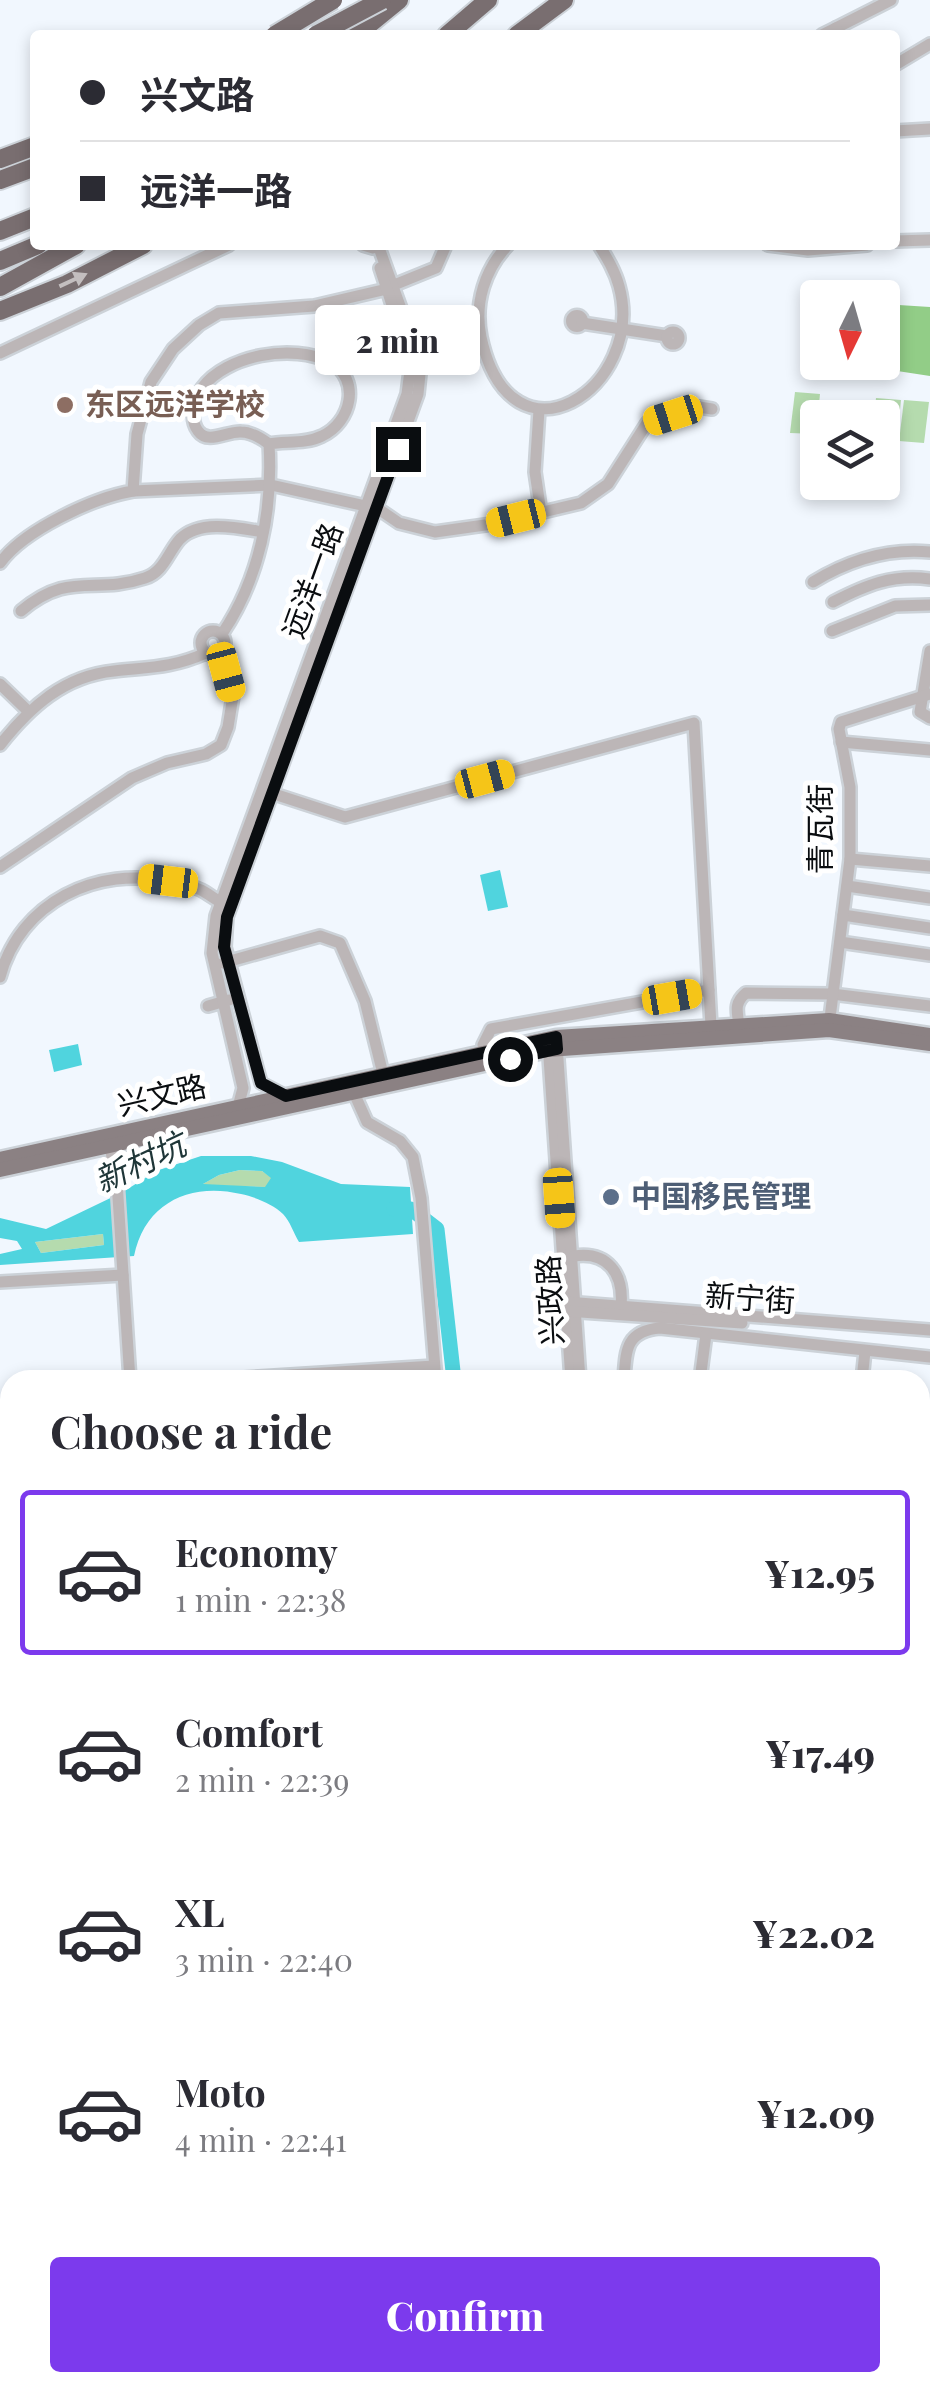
<!DOCTYPE html>
<html lang="en">
<head>
<meta charset="utf-8">
<style>
	:root { --surface:#fff; --page:#f7f7f7; --text:#2b2b33; --muted:#7c7c81; --line:#e1e1e2; --accent:#7c3aed }
	body { margin:0; font-family:"Playfair Display","Noto Sans SC",serif; background:var(--page); color:var(--text); height:100vh; display:flex; flex-direction:column; font-size:38px; white-space:nowrap }
	* { box-sizing:border-box; margin:0 }
	p { font-size:32px; color:var(--muted) }
	.icon { flex:none; width:55px; height:55px; fill:none; stroke:currentColor; stroke-width:2; stroke-linecap:round; stroke-linejoin:round }
	.map { position:relative; flex:1; overflow:hidden }
	.panel { position:absolute; left:0px; top:1370px; width:930px; height:1022px; display:flex; flex-direction:column; background:var(--surface); border-radius:30px 30px 0 0; box-shadow:0 5px 15px #0003 }
	.panel>* { flex:none }
	.guide { position:absolute; left:30px; top:30px; width:870px; height:220px; border-radius:10px; box-shadow:0 5px 15px #0003; display:grid; align-content:center; height:220px; padding:0 50px; background:var(--surface) }
	.needle { width:65px; rotate:185deg }
	.fabs { position:absolute; left:800px; top:280px; display:grid; gap:20px }
	.fabs a { display:grid; place-items:center; width:100px; height:100px; border-radius:10px; background:var(--surface); box-shadow:0 5px 15px #0003; font-size:50px }
	.end { position:absolute; width:45px; height:45px; margin:-22px; border:12px solid #0a0d10; background:#fff; box-shadow:0 0 0 5px #fff }
	.from { border-radius:50% }
	.bubble { position:absolute; height:70px; border-radius:10px; background:var(--surface); box-shadow:0 5px 15px #0003; font-size:32px; font-weight:800; line-height:70px; text-align:center }
	.car { position:absolute; width:30px; height:60px; margin:-30px -15px; border-radius:12px; box-shadow:0 0 8px 2px #0007; background:linear-gradient(#f5c518 24%,#345 0 40%,#f5c518 0 76%,#345 0 86%,#f5c518 0) }
	.guide b { display:flex; align-items:center; gap:35px; height:95px; font-size:38px }
	.guide b+b { border-top:2px solid var(--line) }
	.guide i { width:25px; height:25px; background:var(--text) }
	ul { padding:0; list-style:none }
	li { display:flex; align-items:center; gap:30px; height:165px; margin:0 20px 15px; padding:0 30px; border:5px solid transparent; border-radius:10px }
	li div { flex:1 }
	li b { display:block; font-size:38px }
	li em { font-style:normal; font-weight:800 }
	li.active { border-color:var(--accent) }
	li>.icon { width:90px; height:90px; stroke-width:1.5 }
	h2 { padding:0 50px; font-size:45px; line-height:120px }
	.button { display:flex; gap:20px; margin-top:auto; padding:20px 50px }
	.button a { flex:1; height:115px; border-radius:10px; background:var(--accent); color:#fff; font-size:40px; font-weight:800; line-height:115px; text-align:center }
	.map>svg:first-child { display:block }
	.green { fill:#b5dbae }
	.forest { fill:#92cd87 }
	.water { fill:#50d4de; fill-rule:evenodd }
	.lines { fill:none; stroke-linecap:round; stroke-linejoin:round }
	.river { stroke:#50d4de; stroke-width:15 }
	.minor-casing { stroke:#ccd2d8; stroke-width:16 }
	.major-casing { stroke:#ccd2d8; stroke-width:19 }
	.highway-casing { stroke:#ccd2d8; stroke-width:22 }
	.minor { stroke:#bcb6b7; stroke-width:11 }
	.major { stroke:#8b8183; stroke-width:14 }
	.highway { stroke:#796e70; stroke-width:18 }
	.highway-bridge-casing { stroke:#ccd2d8; stroke-width:22; stroke-linecap:butt }
	.highway-bridge { stroke:#796e70; stroke-width:18 }
	.oneway { fill:#c3bebf }
	.route { stroke:#0a0d10; stroke-width:12 }
	.education-dot { fill:#8d6e63; stroke:#fff; stroke-width:4 }
	.service-dot { fill:#5c6f8a; stroke:#fff; stroke-width:4 }
	.labels { text-anchor:middle; stroke-width:10; stroke-linejoin:round; paint-order:stroke }
	.education-label { font-size:30px; font-weight:bold; fill:#785e54; stroke:#fff; text-anchor:start }
	.street-label { font-size:30px; fill:#0a0d10; stroke:#fff }
	.service-label { font-size:30px; font-weight:bold; fill:#4e5e75; stroke:#fff; text-anchor:start }
	.water-label { font-size:32px; font-style:italic; fill:#1f3638; stroke:#fff }
</style>
</head>
<body>
<div class="map">
<svg width="930" height="2392" viewBox="0 0 930 2392">
	<rect width="100%" height="100%" fill="#f1f7fe"/>
	<!-- green -->
	<g class="green">
		<path d="M795,392L820,394L816,434L790,433Z"/>
		<path d="M876,398L901,400L897,440L883,439L882,418L874,417Z"/>
		<path d="M904,400L929,402L924,443L899,441Z"/>
		<path d="M240,1170L262,1171L272,1178L266,1187L201,1185L219,1175Z"/>
		<path d="M103,1234L104,1245L41,1253L35,1242Z"/>
	</g>
	<!-- forest -->
	<g class="forest">
		<path d="M883,304L930,307V376L845,363L882,362Z"/>
		<path d="M10,1949V2382H920V2023H930V2392H0V1950Z"/>
	</g>
	<!-- water -->
	<g class="water">
		<path d="M500,870L508,907L488,911L480,875Z"/>
		<path d="M78,1044L82,1065L54,1072L49,1050Z"/>
		<path d="M201,1156H251L282,1162L341,1184L410,1187L413,1234L299,1242C294,1234 290,1221 283,1214C273,1204 255,1197 241,1194C191,1182 145,1202 134,1256L0,1265V1254L22,1249L17,1241L0,1238V1218L46,1229L123,1192L156,1171ZM240,1170L262,1171L271,1178L265,1187L203,1184L219,1175ZM103,1234L104,1245L41,1253L35,1242Z"/>
	</g>
	<g class="lines">
		<!-- river -->
		<g class="river">
			<path d="M394,1209H411L437,1229L454,1380"/>
			<path d="M920,1529L930,1531"/>
		</g>
		<!-- minor casing -->
		<g class="minor-casing">
			<g id="minor">
				<path d="M836,28L891,0"/>
				<path d="M822,35L836,28L840,35"/>
				<path d="M895,65L930,44"/>
				<path d="M895,131L930,129"/>
				<path d="M895,241L930,240"/>
				<path d="M363,245L373,248"/>
				<path d="M508,245C485,269 474,303 481,337C511,476 647,388 619,286C615,271 607,258 599,245"/>
				<path d="M768,245L808,250L867,245"/>
				<path d="M394,285L436,268L446,245"/>
				<circle cx="577" cy="321" r="5.5"/>
				<path d="M582,323L667,336"/>
				<circle cx="673" cy="338" r="6"/>
				<path d="M0,353L229,245"/>
				<path d="M539,410L535,472L541,513"/>
				<path d="M133,491L271,485L366,506"/>
				<path d="M377,508L399,523L435,532L492,524L581,503L608,484L647,423L699,407L712,409"/>
				<path d="M0,563C24,530 93,498 133,491L137,434L151,382L173,349L199,325L219,313L314,306L387,289"/>
				<path d="M813,582C849,560 888,548 930,552"/>
				<path d="M833,602C866,585 892,574 930,579"/>
				<path d="M21,611C70,570 94,595 145,578C164,572 168,552 180,539C200,519 239,528 263,532"/>
				<circle cx="213" cy="643" r="12"/>
				<path d="M832,631L895,606L930,605"/>
				<path d="M222,634C260,578 273,510 269,444C261,438 251,432 241,432C227,431 208,445 198,431C189,419 194,399 202,388C226,355 293,343 330,362C362,379 351,423 322,436C306,444 286,441 269,444"/>
				<path d="M930,651L920,712L930,718"/>
				<path d="M0,684L28,711"/>
				<path d="M841,742L930,750"/>
				<path d="M0,745C30,707 64,676 114,671C150,667 172,668 206,653"/>
				<path d="M268,792L345,817L694,723L711,1026"/>
				<path d="M850,859L930,866"/>
				<path d="M0,867L132,778L167,763L206,754L221,745L228,727L233,696L218,654"/>
				<path d="M847,886L930,898"/>
				<path d="M843,915L930,928"/>
				<path d="M840,942L930,955"/>
				<path d="M223,963L320,936L340,943L365,1001L383,1074"/>
				<path d="M0,977C20,902 97,865 171,882C180,884 192,886 201,890C211,895 217,902 228,905"/>
				<path d="M208,1006L229,1000"/>
				<path d="M739,1025C737,1011 734,1003 746,993L832,994L930,1006"/>
				<path d="M829,1026L850,859V787L839,729L841,722L930,694"/>
				<path d="M548,1043L571,1380"/>
				<path d="M557,1045L580,1380"/>
				<path d="M485,1051L483,1045L491,1029L709,990"/>
				<path d="M354,1093L367,1122L400,1141L413,1157L421,1198L436,1380"/>
				<path d="M286,1096L261,1083L225,947L227,917L418,394L421,364L378,245"/>
				<path d="M238,1107L243,1088L212,953L216,916L407,394L411,363L380,268"/>
				<path d="M110,1147L117,1182L130,1380"/>
				<path d="M574,1256C608,1251 624,1274 621,1306"/>
				<path d="M0,1282L123,1275"/>
				<path d="M566,1302L930,1330"/>
				<path d="M566,1311L742,1323"/>
				<path d="M211,1380L434,1366"/>
				<path d="M624,1380C626,1351 625,1331 660,1328L930,1357"/>
				<path d="M700,1380L706,1334"/>
				<path d="M862,1380L865,1351"/>
				<path d="M0,1490L10,1489"/>
				<path d="M920,1498L930,1490"/>
				<path d="M920,1611L930,1610"/>
				<path d="M0,1679H10"/>
				<path d="M920,1685H930"/>
				<path d="M0,1756L10,1755"/>
				<path d="M920,1804L930,1805"/>
			</g>
		</g>
		<!-- major casing -->
		<g class="major-casing">
			<g id="major">
				<path d="M0,1159L556,1037L829,1020L930,1035"/>
				<path d="M0,1170L548,1050L829,1030L930,1044"/>
			</g>
		</g>
		<!-- highway casing -->
		<g class="highway-casing">
			<g id="highway">
				<path d="M356,35L399,0"/>
				<path d="M447,35L488,0"/>
				<path d="M517,35L564,0"/>
				<path d="M0,159L35,146"/>
				<path d="M0,180L35,167"/>
				<path d="M0,231L35,217"/>
				<path d="M0,261L38,245"/>
				<path d="M0,287L76,245"/>
				<path d="M0,311L67,284L143,245"/>
				<path d="M920,1636H930"/>
				<path d="M920,1662L930,1661"/>
				<path d="M0,1705H10"/>
				<path d="M0,1730H10"/>
			</g>
		</g>
		<!-- minor -->
		<use href="#minor" class="minor"/>
		<!-- major -->
		<use href="#major" class="major"/>
		<!-- highway -->
		<use href="#highway" class="highway"/>
		<!-- highway-bridge casing -->
		<g class="highway-bridge-casing">
			<g id="highway-bridge">
				<path d="M275,35L333,0"/>
				<path d="M316,35L382,0"/>
			</g>
		</g>
		<!-- highway-bridge -->
		<use href="#highway-bridge" class="highway-bridge"/>
	</g>
	<!-- one-way arrows -->
	<defs><path id="oneway-solid" d="M-6-.8H1V-3.2L6.5 0L1 3.2V.8H-6Z" transform="scale(2.5)"/></defs>
	<use class="oneway" href="#oneway-solid" transform="translate(73 280) rotate(-25)"/>
	<g class="lines">
		<!-- route -->
		<path class="route" d="M398,449L227,917L224,947L261,1083L286,1096L556,1037L557,1049L510,1059"/>
	</g>
	<!-- markers -->
	<circle class="education-dot" cx="65" cy="405" r="10"/>
	<circle class="service-dot" cx="611" cy="1197" r="10"/>
	<g class="labels">
		<!-- education labels -->
		<g class="education-label">
			<text x="85" y="415">东区远洋学校</text>
		</g>
		<!-- street labels -->
		<g class="street-label">
			<text transform="translate(313 581) rotate(-70)" y="10">远洋一路</text>
			<text transform="translate(821 829) rotate(-90)" y="10">青瓦街</text>
			<text transform="translate(162 1096) rotate(-13)" y="10">兴文路</text>
			<text transform="translate(750 1299) rotate(4)" y="10">新宁街</text>
			<text transform="translate(551 1300) rotate(-93)" y="10">兴政路</text>
		</g>
		<!-- service labels -->
		<g class="service-label">
			<text x="631" y="1207">中国移民管理</text>
		</g>
		<!-- water labels -->
		<g class="water-label">
			<text transform="translate(140 1163) rotate(-25)" y="11">新村坑</text>
		</g>
	</g>
</svg>
<div class="fabs">
<a><svg class="needle" viewBox="-14 -14 28 28"><path d="M0-13l5 13h-10z" fill="#e53935"/><path d="M0 13l5-13h-10z" fill="#7c7c81"/></svg></a>
<a><svg class="icon" aria-label="layers" viewBox="0 0 24 24"><path d="M12 4l9 5-9 5-9-5zM3 14l9 5 9-5"/></svg></a>
</div>
<i class="end from" style="left:510px;top:1059px"></i>
<i class="end" style="left:398px;top:449px"></i>
<div class="bubble" style="left:315px;top:305px;width:165px">2 min</div>
<i class="car" style="left:673px;top:415px;rotate:252deg"></i>
<i class="car" style="left:516px;top:518px;rotate:256deg"></i>
<i class="car" style="left:226px;top:672px;rotate:165deg"></i>
<i class="car" style="left:485px;top:779px;rotate:75deg"></i>
<i class="car" style="left:168px;top:881px;rotate:277deg"></i>
<i class="car" style="left:672px;top:997px;rotate:80deg"></i>
<i class="car" style="left:559px;top:1198px;rotate:176deg"></i>
<div class="guide">
<b><i class="from"></i>兴文路</b>
<b><i></i>远洋一路</b>
</div>
<section class="panel">
<h2>Choose a ride</h2>
<ul>
<li class="active"><svg class="icon" aria-label="car" viewBox="0 0 24 24"><path d="M5 17H2v-5l4-1 3-4h7l3 4 3 1v5h-3M9 17h6M6 11h13"/><circle cx="7" cy="17" r="2"/><circle cx="17" cy="17" r="2"/></svg><div><b>Economy</b><p>1 min · 22:38</p></div><em>¥12.95</em></li>
<li><svg class="icon" aria-label="car" viewBox="0 0 24 24"><path d="M5 17H2v-5l4-1 3-4h7l3 4 3 1v5h-3M9 17h6M6 11h13"/><circle cx="7" cy="17" r="2"/><circle cx="17" cy="17" r="2"/></svg><div><b>Comfort</b><p>2 min · 22:39</p></div><em>¥17.49</em></li>
<li><svg class="icon" aria-label="car" viewBox="0 0 24 24"><path d="M5 17H2v-5l4-1 3-4h7l3 4 3 1v5h-3M9 17h6M6 11h13"/><circle cx="7" cy="17" r="2"/><circle cx="17" cy="17" r="2"/></svg><div><b>XL</b><p>3 min · 22:40</p></div><em>¥22.02</em></li>
<li><svg class="icon" aria-label="car" viewBox="0 0 24 24"><path d="M5 17H2v-5l4-1 3-4h7l3 4 3 1v5h-3M9 17h6M6 11h13"/><circle cx="7" cy="17" r="2"/><circle cx="17" cy="17" r="2"/></svg><div><b>Moto</b><p>4 min · 22:41</p></div><em>¥12.09</em></li>
</ul>
<div class="button"><a>Confirm</a></div>
</section>
</div>
</body>
</html>
